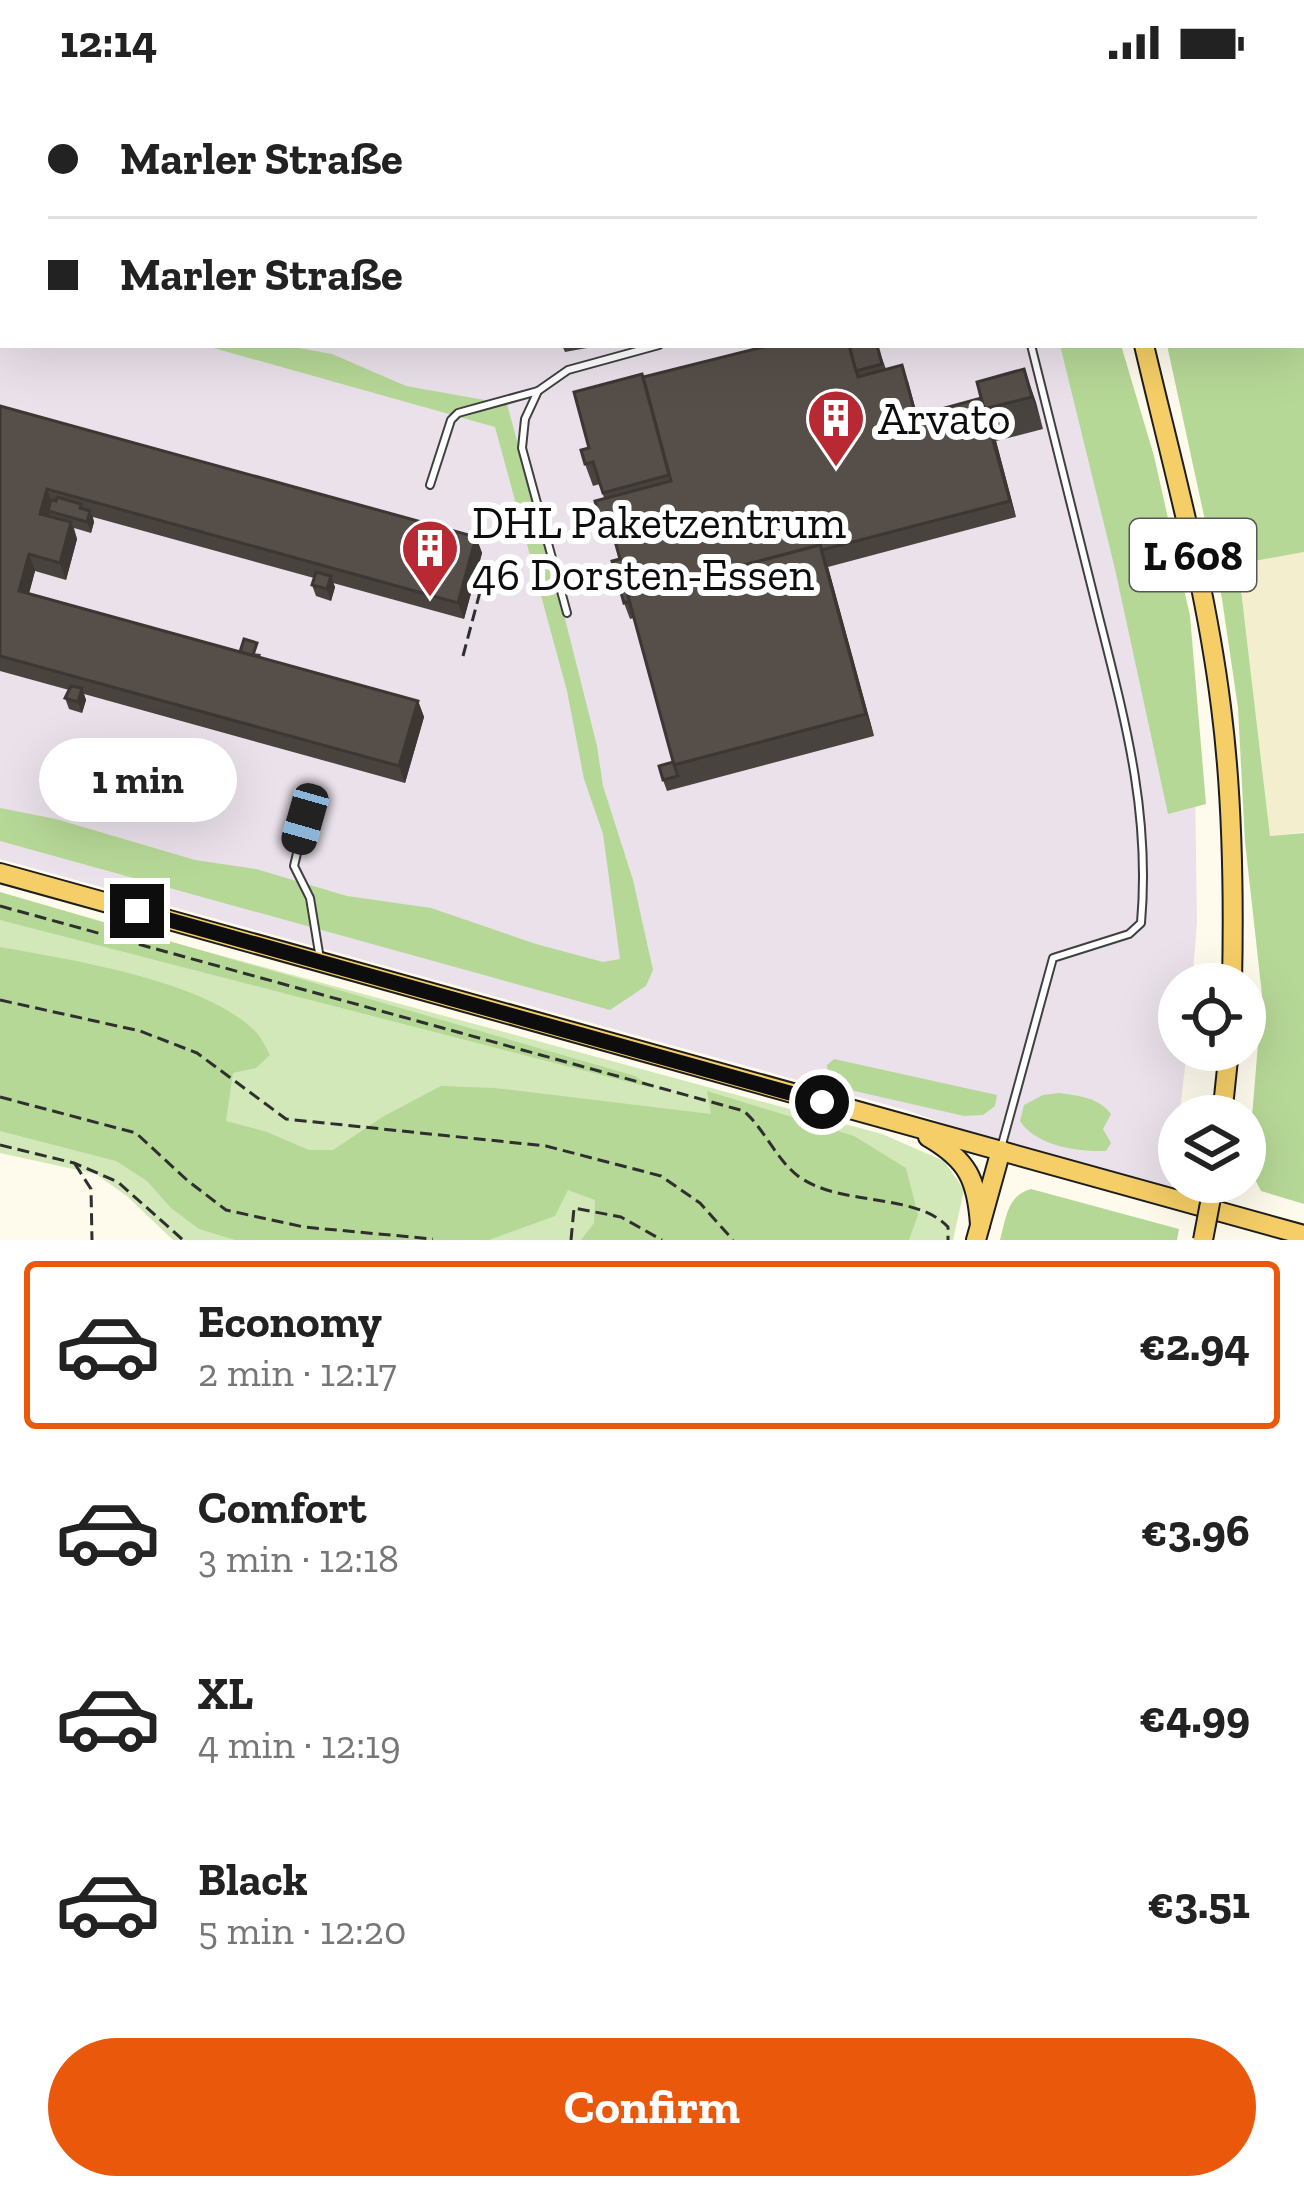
<!DOCTYPE html>
<html lang="en">
<head>
<meta charset="utf-8">
<style>
	:root { --surface:#fff; --page:#f6f6f6; --text:#222; --muted:#767676; --line:#e0e0e0; --accent:#ea580c }
	body { margin:0; font-family:"Zilla Slab",serif; background:var(--page); color:var(--text); height:100vh; display:flex; flex-direction:column; font-size:45px; white-space:nowrap }
	* { box-sizing:border-box; margin:0 }
	p { font-size:39px; color:var(--muted) }
	.icon { flex:none; width:66px; height:66px; fill:none; stroke:currentColor; stroke-width:2; stroke-linecap:round; stroke-linejoin:round }
	.map { position:relative; height:1156px; overflow:hidden }
	.panel { display:flex; flex-direction:column; background:var(--surface); flex:1 }
	.panel>* { flex:none }
	.banner { position:absolute; left:0px; top:0px; width:1305px; height:264px; box-shadow:0 12px 48px #0002; display:grid; align-content:center; height:264px; padding:0 48px; background:var(--surface) }
	.tools { position:absolute; left:1158px; top:879px; display:grid; gap:24px }
	.tools a { display:grid; place-items:center; width:108px; height:108px; border-radius:50%; background:var(--surface); box-shadow:0 12px 48px #0002; font-size:60px }
	.end { position:absolute; width:54px; height:54px; margin:-27px; border:15px solid #0d0d0d; background:#fff; box-shadow:0 0 0 6px #fff }
	.from { border-radius:50% }
	.bubble { position:absolute; height:84px; border-radius:42px; background:var(--surface); box-shadow:0 12px 48px #0002; font-size:39px; font-weight:700; line-height:84px; text-align:center }
	.car { position:absolute; width:36px; height:72px; margin:-36px -18px; border-radius:15px; box-shadow:0 0 9px 3px #0007; background:linear-gradient(#222 24%,#8ab4d8 0 40%,#222 0 76%,#8ab4d8 0 86%,#222 0) }
	.banner b { display:flex; align-items:center; gap:42px; height:114px; font-size:45px }
	.banner b+b { border-top:3px solid var(--line) }
	.banner i { width:30px; height:30px; background:var(--text) }
	ul { padding:21px 0 0; list-style:none }
	li { display:flex; align-items:center; gap:36px; height:168px; margin:0 24px 18px; padding:0 24px; border:6px solid transparent; border-radius:12px }
	li div { flex:1 }
	li b { display:block; font-size:45px }
	li em { font-style:normal; font-weight:700 }
	li.selected { border-color:var(--accent) }
	li>.icon { width:108px; height:108px; stroke-width:1.5 }
	.button { display:flex; gap:24px; margin-top:auto; padding:24px 48px }
	.button a { flex:1; height:138px; border-radius:72px; background:var(--accent); color:#fff; font-size:48px; font-weight:700; line-height:138px; text-align:center }
	.status { display:flex; justify-content:space-between; align-items:center; height:84px; padding:0 60px; background:var(--surface); direction:ltr }
	.status svg { height:33px; fill:currentColor }
	.map>svg:first-child { display:block }
	.industrial { fill:#eae1eb }
	.farmland { fill:#f3efce }
	.green { fill:#d2e8b8 }
	.forest { fill:#b6d897 }
	.lines { fill:none; stroke-linecap:round; stroke-linejoin:round }
	.lane-casing { stroke:#404040; stroke-width:10 }
	.secondary-casing { stroke:#2f2f2f; stroke-width:20 }
	.primary-casing { stroke:#1e1e1e; stroke-width:22 }
	.path { stroke:#2f2f2f; stroke-width:3; stroke-dasharray:12 6; stroke-linecap:butt }
	.lane { stroke:#fff; stroke-width:6 }
	.secondary { stroke:#fdf1aa; stroke-width:15 }
	.primary { stroke:#f5ce67; stroke-width:18 }
	.primary-bridge-casing { stroke:#1e1e1e; stroke-width:22; stroke-linecap:butt }
	.primary-bridge { stroke:#f5ce67; stroke-width:18 }
	.wall { fill:#49433f }
	.shaded-wall { fill:#3c3733 }
	.building { fill:#554e49; stroke:#3c3733; stroke-width:3 }
	.route { stroke:#0d0d0d; stroke-width:15 }
	.labels { text-anchor:middle; stroke-width:12; stroke-linejoin:round; paint-order:stroke }
	.shield { fill:#fff; stroke:#565656; stroke-width:3 }
	.shield-label { font-size:42px; font-weight:bold; fill:#0d0d0d }
	.poi-label { font-size:45px; fill:#0d0d0d; stroke:#fff; text-anchor:start }
</style>
</head>
<body>
<div class="status"><b>12:14</b><svg viewBox="0 0 49 12"><path d="M0 12V9h3v3zM5 12V6h3v6zM10 12V3h3v9zM15 12V0h3v12zM26 1h20v11H26zM47 4h2v5h-2z"/></svg></div>
<div class="map">
<svg width="1304" height="1156" viewBox="0 0 1304 1156">
	<rect width="100%" height="100%" fill="#fefbed"/>
	<!-- industrial -->
	<path class="industrial" d="M0,0H1052L1053,3H3V261H1112L1195,693L1197,839L1192,900H1179V966H1187L1171,1104L992,1056L909,1027L0,775Z"/>
	<!-- farmland -->
	<path class="farmland" d="M1304,468V748L1270,752L1238,480Z"/>
	<!-- green -->
	<path class="green" d="M0,812L882,1050L944,1077L964,1106L953,1156H173L128,1113L96,1090L0,1069Z"/>
	<!-- forest -->
	<g class="forest">
		<path d="M1136,0H1304V468L1238,480L1270,752L1304,749V1120L1261,1107L1248,1082L1262,911L1245,758L1238,624L1222,515L1167,261H1302V3H1132Z"/>
		<path d="M203,261H283L332,270L406,302L507,320L560,515L597,662L603,702L633,796L653,886L646,902L610,926L0,757V724L56,735L195,776L256,785L347,812L431,824L536,860L603,878L620,875L603,750L584,695L567,607L495,343Z"/>
		<path d="M1060,261H1121L1154,372L1190,532L1206,720L1168,730L1115,485Z"/>
		<path d="M0,808L635,992L652,1004L0,836Z"/>
		<path d="M0,863C71,876 204,896 255,947C262,954 266,964 270,971L256,984L233,989L226,1037L267,1048L309,1066H333L384,1032L441,1002L495,1004L711,1030L707,1007L854,1052L906,1084L918,1131L909,1156H581L594,1139L595,1116L568,1106L555,1132L489,1156H235L199,1145L171,1124L147,1097L116,1077L0,1047Z"/>
		<path d="M834,975L997,1011L995,1022L983,1031L964,1032L837,1003L828,994L827,981Z"/>
		<path d="M1059,1009C1079,1012 1098,1013 1111,1030L1103,1045L1111,1059L1106,1067C1078,1068 1036,1062 1020,1037L1024,1021L1043,1011Z"/>
		<path d="M1031,1105L1179,1145L1177,1156H1000C1006,1135 1007,1111 1031,1105Z"/>
	</g>
	<g class="lines">
		<!-- lane casing -->
		<g class="lane-casing">
			<g id="lane">
				<path d="M693,3V0"/>
				<path d="M430,401L451,336L458,329L538,307"/>
				<path d="M567,529L522,364L525,335L538,307L568,286L659,261"/>
				<path d="M305,735L294,782L310,814L320,875"/>
				<path d="M1001,1064L1053,874L1129,850L1141,839C1151,725 1123,629 1096,521C1074,434 1053,348 1031,261"/>
			</g>
		</g>
		<!-- secondary casing -->
		<g class="secondary-casing">
			<path id="secondary" d="M846,0L857,3"/>
		</g>
		<!-- primary casing -->
		<g class="primary-casing">
			<g id="primary">
				<path d="M1081,0L1082,3"/>
				<path d="M978,3L988,0"/>
				<path d="M1049,3L1063,0"/>
				<path d="M1116,3L1118,0"/>
				<path d="M1144,261C1172,380 1206,501 1221,623C1233,715 1234,808 1232,900"/>
				<path d="M0,789L1304,1151"/>
				<path d="M1222,1032L1229,966"/>
				<path d="M928,1053C968,1076 977,1096 980,1141"/>
				<path d="M976,1156L1001,1066"/>
			</g>
		</g>
		<!-- path -->
		<g class="path">
			<path d="M463,572L480,508L474,507"/>
			<path d="M0,822L744,1027C765,1046 776,1075 798,1092C840,1123 915,1108 948,1143V1156"/>
			<path d="M0,916L140,947L197,969L286,1035L546,1062L661,1092L700,1119L733,1156"/>
			<path d="M0,1013L136,1049L188,1097L226,1126L304,1143L433,1155"/>
			<path d="M0,1061L74,1079L118,1098L183,1156"/>
			<path d="M75,1080L91,1105L92,1156"/>
			<path d="M571,1156L574,1124L621,1133L662,1156"/>
		</g>
		<!-- lane -->
		<use href="#lane" class="lane"/>
		<!-- secondary -->
		<use href="#secondary" class="secondary"/>
		<!-- primary -->
		<use href="#primary" class="primary"/>
		<!-- primary-bridge casing -->
		<g class="primary-bridge-casing">
			<path id="primary-bridge" d="M1203,1156L1214,1098"/>
		</g>
		<!-- primary-bridge -->
		<use href="#primary-bridge" class="primary-bridge"/>
	</g>
	<!-- wall -->
	<g class="wall">
		<path d="M562,261H603L565,268Z"/>
		<path d="M877,261L886,285L908,297L917,331L981,314L1024,285L1043,345L996,357L1016,433L828,483L874,652L667,707L663,696L673,678L634,534L630,535L624,519L620,475L612,445L605,447L599,431L604,414L600,400L593,402L585,380L589,364L644,295Z"/>
		<path d="M0,322L476,453L482,469L464,535L333,499L335,503L331,517L316,512L312,501L314,494L93,433L94,438L91,449L74,444L77,455L66,496L35,487L29,510L240,568L261,570L260,573L418,617L424,633L405,699L84,610L86,616L82,629L69,625L65,614L69,606L0,587Z"/>
	</g>
	<!-- shaded-wall -->
	<g class="shaded-wall">
		<path d="M1024,285L1036,318L1043,345L1032,313Z"/>
		<path d="M990,341L996,357L1016,433L1010,417Z"/>
		<path d="M47,405L53,422L48,427L50,433L40,430Z"/>
		<path d="M90,427L94,438L91,449L87,438Z"/>
		<path d="M71,438L77,455L66,496L60,479Z"/>
		<path d="M476,453L482,469L464,535L458,519Z"/>
		<path d="M820,461L828,483L874,652L866,630Z"/>
		<path d="M29,470L35,487L25,523L19,507Z"/>
		<path d="M331,492L335,503L331,517L327,505Z"/>
		<path d="M82,604L86,616L82,629L78,618Z"/>
		<path d="M418,617L424,633L405,699L399,682Z"/>
	</g>
	<!-- building -->
	<g class="building">
		<path d="M771,261H849L858,293L902,281L916,332L981,314L1010,417L822,466L820,461L628,512L630,517L624,519L612,477L620,475L607,428L599,431L595,417L671,397L643,293Z"/>
		<path d="M849,261H877L882,280L856,287Z"/>
		<path d="M1024,285L1032,313L984,325L977,298Z"/>
		<path d="M642,290L669,391L603,409L593,378L585,380L581,366L589,364L574,308Z"/>
		<path d="M0,322L476,453L458,519L47,405L40,430L71,438L60,479L29,470L19,507L418,617L399,682L0,572Z"/>
		<path d="M57,413L81,420L80,424L90,427L87,438L48,427L51,416L56,417Z"/>
		<path d="M820,461L866,630L674,681L628,512Z"/>
		<path d="M316,488L331,492L327,505L312,501Z"/>
		<path d="M244,555L257,559L253,571L240,568Z"/>
		<path d="M71,602L82,604L78,618L65,614Z"/>
		<path d="M673,678L678,692L663,696L659,682Z"/>
	</g>
	<g class="lines">
		<!-- route -->
		<path class="route" d="M137,827L822,1018"/>
	</g>
	<!-- icons -->
	<defs>
		<g id="building-pin" transform="scale(3)"><path d="M0 17L-7.5 6A9.5 9.5 0 1 1 7.5 6Z" fill="#b82933" stroke="#fff"/><path d="M-4-6H4V6H1V3H-1V6H-4ZM-2.5-4.3h1.7v1.8h-1.7ZM.8-4.3h1.7v1.8H.8ZM-2.5-1h1.7V.8h-1.7ZM.8-1h1.7V.8H.8Z" fill="#fff"/></g>
	</defs>
	<g fill-rule="evenodd">
		<use href="#building-pin" x="836" y="334"/>
		<use href="#building-pin" x="430" y="464"/>
	</g>
	<g class="labels">
		<!-- shield labels -->
		<rect class="shield" x="1130" y="435" width="126" height="72" rx="9"/>
		<g class="shield-label">
			<text x="1193" y="486">L 608</text>
		</g>
		<!-- poi labels -->
		<g class="poi-label">
			<text x="878" y="350">Arvato</text>
			<text x="472" y="454">DHL Paketzentrum<tspan x="472" dy="52">46 Dorsten-Essen</tspan></text>
		</g>
	</g>
</svg>
<div class="tools">
<a><svg class="icon" aria-label="locate" viewBox="0 0 24 24"><circle cx="12" cy="12" r="6"/><path d="M12 2v4M12 18v4M2 12h4M18 12h4"/></svg></a>
<a><svg class="icon" aria-label="layers" viewBox="0 0 24 24"><path d="M12 4l9 5-9 5-9-5zM3 14l9 5 9-5"/></svg></a>
</div>
<i class="end from" style="left:822px;top:1018px"></i>
<i class="end" style="left:137px;top:827px"></i>
<div class="bubble" style="left:39px;top:654px;width:198px">1 min</div>
<i class="car" style="left:305px;top:735px;rotate:196deg"></i>
<div class="banner">
<b><i class="from"></i>Marler Straße</b>
<b><i></i>Marler Straße</b>
</div>
</div>
<section class="panel">
<ul>
<li class="selected"><svg class="icon" aria-label="car" viewBox="0 0 24 24"><path d="M5 17H2v-5l4-1 3-4h7l3 4 3 1v5h-3M9 17h6M6 11h13"/><circle cx="7" cy="17" r="2"/><circle cx="17" cy="17" r="2"/></svg><div><b>Economy</b><p>2 min · 12:17</p></div><em>€2.94</em></li>
<li><svg class="icon" aria-label="car" viewBox="0 0 24 24"><path d="M5 17H2v-5l4-1 3-4h7l3 4 3 1v5h-3M9 17h6M6 11h13"/><circle cx="7" cy="17" r="2"/><circle cx="17" cy="17" r="2"/></svg><div><b>Comfort</b><p>3 min · 12:18</p></div><em>€3.96</em></li>
<li><svg class="icon" aria-label="car" viewBox="0 0 24 24"><path d="M5 17H2v-5l4-1 3-4h7l3 4 3 1v5h-3M9 17h6M6 11h13"/><circle cx="7" cy="17" r="2"/><circle cx="17" cy="17" r="2"/></svg><div><b>XL</b><p>4 min · 12:19</p></div><em>€4.99</em></li>
<li><svg class="icon" aria-label="car" viewBox="0 0 24 24"><path d="M5 17H2v-5l4-1 3-4h7l3 4 3 1v5h-3M9 17h6M6 11h13"/><circle cx="7" cy="17" r="2"/><circle cx="17" cy="17" r="2"/></svg><div><b>Black</b><p>5 min · 12:20</p></div><em>€3.51</em></li>
</ul>
<div class="button"><a>Confirm</a></div>
</section>
</body>
</html>
